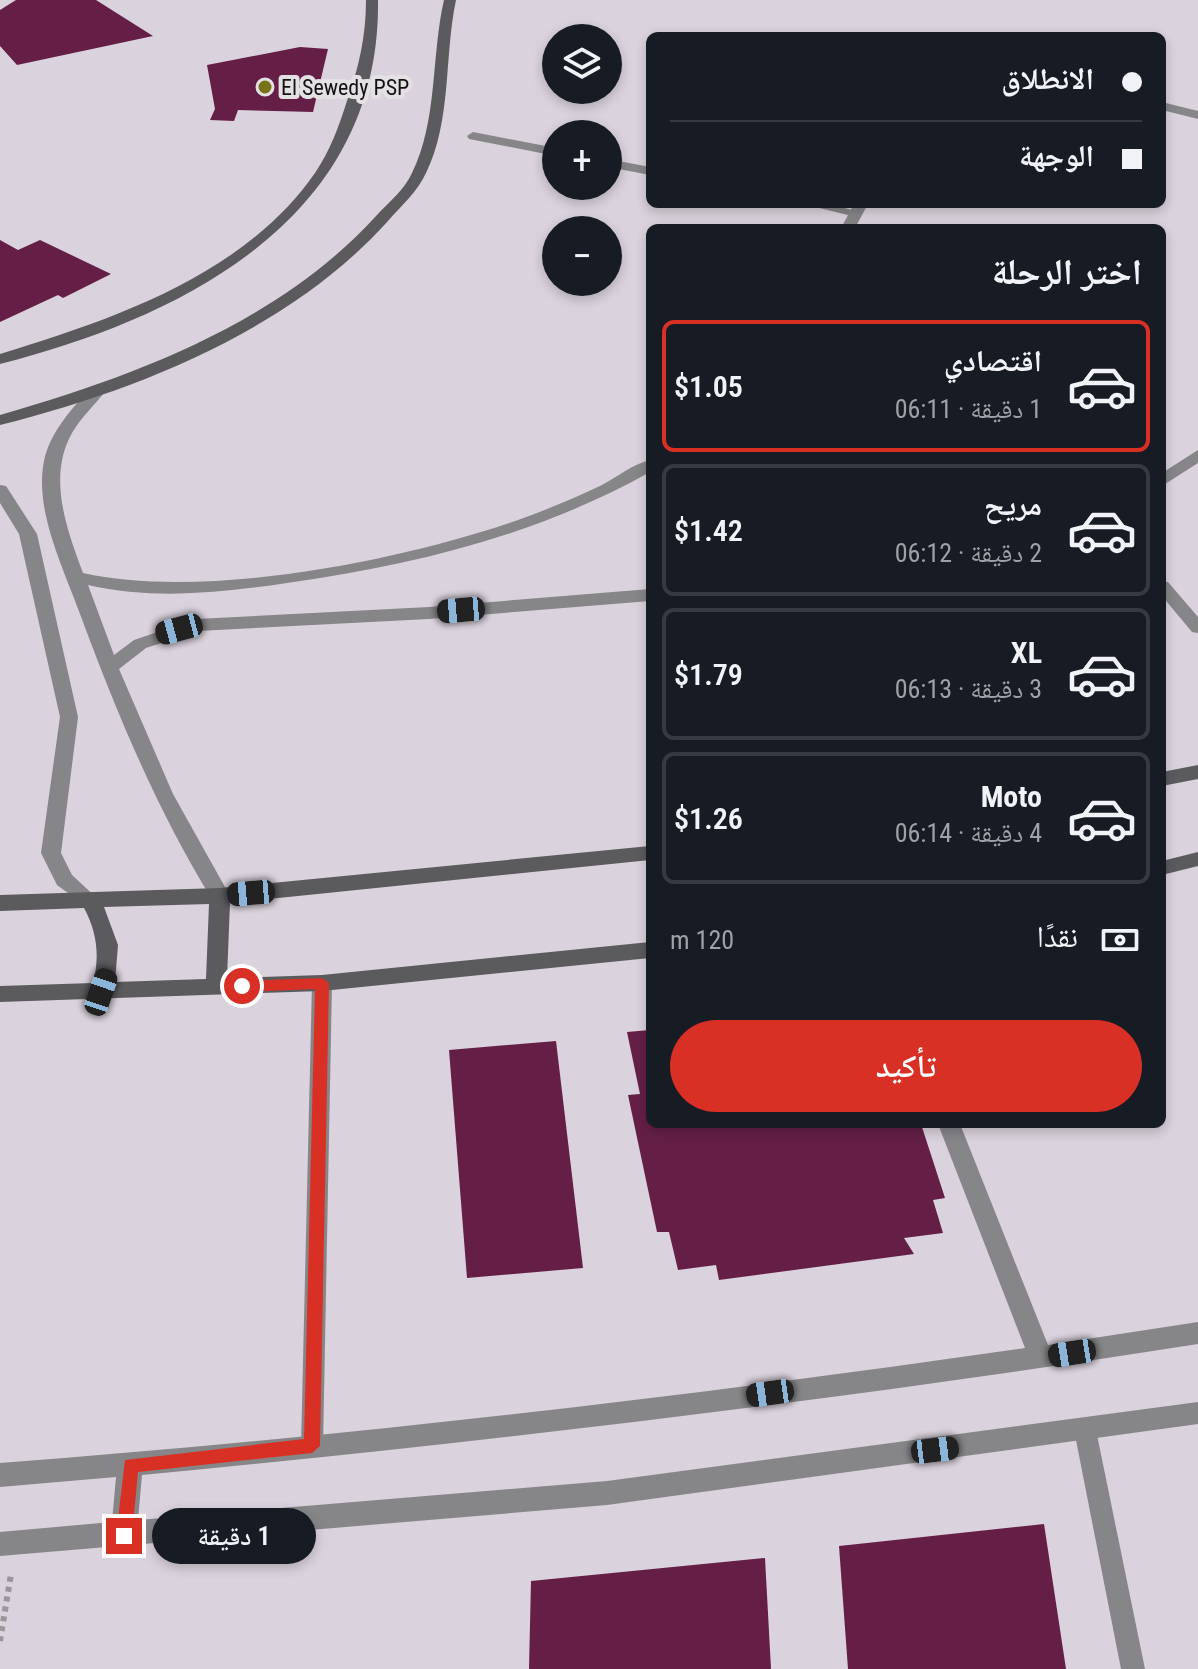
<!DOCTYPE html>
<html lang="ar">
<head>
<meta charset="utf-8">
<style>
	:root { --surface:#171b24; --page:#20242c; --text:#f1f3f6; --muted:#9ea1a6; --line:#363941; --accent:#d93025 }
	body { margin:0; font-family:"Roboto Condensed","Noto Naskh Arabic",sans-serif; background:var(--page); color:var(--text); direction:rtl; height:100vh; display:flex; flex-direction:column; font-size:30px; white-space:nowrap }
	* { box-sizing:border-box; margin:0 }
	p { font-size:26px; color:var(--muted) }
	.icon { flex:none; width:44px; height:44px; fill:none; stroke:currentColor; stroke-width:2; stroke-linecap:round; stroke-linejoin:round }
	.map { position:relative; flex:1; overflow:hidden; direction:ltr }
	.drawer { position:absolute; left:646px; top:224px; width:520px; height:904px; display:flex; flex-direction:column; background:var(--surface); border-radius:12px; box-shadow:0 4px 12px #0003; direction:rtl }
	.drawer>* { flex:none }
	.banner { position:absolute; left:646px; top:32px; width:520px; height:176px; border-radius:12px; box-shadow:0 4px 12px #0003; direction:rtl; display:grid; align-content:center; height:176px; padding:0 24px; background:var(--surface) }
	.fabs { position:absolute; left:542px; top:24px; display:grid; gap:16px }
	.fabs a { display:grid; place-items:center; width:80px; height:80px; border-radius:50%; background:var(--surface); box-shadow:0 4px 12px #0003; font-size:40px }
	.end { position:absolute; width:36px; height:36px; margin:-18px; border:10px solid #d93025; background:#fff; box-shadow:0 0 0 4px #fff }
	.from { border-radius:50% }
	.bubble { position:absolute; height:56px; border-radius:28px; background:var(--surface); box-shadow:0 4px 12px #0003; font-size:26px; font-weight:600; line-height:56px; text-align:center; direction:rtl }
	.car { position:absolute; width:24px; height:48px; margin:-24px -12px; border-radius:10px; box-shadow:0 0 6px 2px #0007; background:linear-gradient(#222 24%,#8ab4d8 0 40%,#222 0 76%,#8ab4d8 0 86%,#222 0) }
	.banner b { display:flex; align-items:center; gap:28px; height:76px; font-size:30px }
	.banner b+b { border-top:2px solid var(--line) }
	.banner i { width:20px; height:20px; background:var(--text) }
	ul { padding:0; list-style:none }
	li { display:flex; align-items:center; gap:24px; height:132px; margin:0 16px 12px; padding:0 8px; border:4px solid var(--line); border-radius:12px }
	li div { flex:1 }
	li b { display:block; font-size:30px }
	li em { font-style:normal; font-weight:600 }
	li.current { border-color:var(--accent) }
	li>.icon { width:72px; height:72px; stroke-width:1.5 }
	h2 { padding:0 24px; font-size:36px; line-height:96px }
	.pay { display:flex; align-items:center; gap:20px; height:88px; padding:0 24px; font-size:30px }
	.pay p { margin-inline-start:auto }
	.cta { display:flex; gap:16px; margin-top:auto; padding:16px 24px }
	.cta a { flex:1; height:92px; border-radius:48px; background:var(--accent); color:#fff; font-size:32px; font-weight:600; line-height:92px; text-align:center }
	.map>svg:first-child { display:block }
	.built { fill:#dad2dc; fill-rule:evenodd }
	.building { fill:#651f46 }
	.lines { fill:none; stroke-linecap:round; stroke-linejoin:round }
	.path { stroke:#99979a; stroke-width:6; stroke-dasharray:5 5; stroke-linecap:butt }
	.lane { fill:#868688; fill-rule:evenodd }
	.street { fill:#868688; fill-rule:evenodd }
	.secondary { fill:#5b5b5e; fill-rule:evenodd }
	.route { fill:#d93025 }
	.poi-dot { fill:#777317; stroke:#e4e1e5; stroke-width:3 }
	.labels { text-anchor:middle; stroke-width:8; stroke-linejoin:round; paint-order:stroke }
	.far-poi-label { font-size:22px; fill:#131213; stroke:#e4e1e5; text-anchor:start }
</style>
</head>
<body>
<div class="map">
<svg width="1198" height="1669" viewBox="0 0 1198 1669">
	<rect width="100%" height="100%" fill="#e4e1e5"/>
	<!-- built -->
	<path class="built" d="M0,0H1198V1669H0ZM650,36H1162V204H650ZM556,38H608V90H556ZM556,134H608V186H556ZM650,228H1162V1124H650ZM556,230H608V282H556Z"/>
	<!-- building -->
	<g class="building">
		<path d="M16,0H96L153,36L17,65L0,46V10Z"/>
		<path d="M300,47L328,49L313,112L238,110L234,121L210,120L215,109L207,65Z"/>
		<path d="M0,240L18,250L40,240L111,274L63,298L58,295L0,322Z"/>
		<path d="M650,1030V1124H921L945,1198L933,1200L943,1233L904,1238L914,1254L719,1280L716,1265L678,1270L669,1232H657L628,1095L640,1094L627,1032Z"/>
		<path d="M556,1041L583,1268L467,1278L449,1050Z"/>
		<path d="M1044,1524L1066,1669H848L839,1546Z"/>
		<path d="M765,1558L771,1669H529L531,1581Z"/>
	</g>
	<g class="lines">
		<!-- path -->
		<path class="path" d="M0,1641L11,1574"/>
		<!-- lane -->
		<g class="lane">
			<path d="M473,132L556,148V156L469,139L467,136Z"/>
			<path d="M608,159L650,167V175L608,167Z"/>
			<path d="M803,204H830L863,213L856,217Z"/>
			<path d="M1162,581L1168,582L1198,617V633L1192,632L1162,596Z"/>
			<path d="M322,976L329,978L332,983L323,1446L320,1453L312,1456L304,1453L301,1446L312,983L315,978Z"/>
			<path d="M1085,1420L1093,1423L1096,1430L1145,1669H1121L1074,1430L1077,1423Z"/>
		</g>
		<!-- street -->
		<g class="street">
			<path d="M1162,102L1198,111V119L1162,110Z"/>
			<path d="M854,204H868L855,228H841Z"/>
			<path d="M99,384L107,389C96,404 81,417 72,433C47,477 67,530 83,573C204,600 401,561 518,520C546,510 575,498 602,485C617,477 633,464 650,460V472C538,535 414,565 287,583C220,593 154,600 88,585L114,655L134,640L196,619L429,607L650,589V601L429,619L198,631L146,648L119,669L173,794L230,896L227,901H213C157,810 117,714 80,614C64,569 34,511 44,461C50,432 73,407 93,386Z"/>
			<path d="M1198,450V463L1162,486V473Z"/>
			<path d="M0,485L6,486L37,534L78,717L61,853L72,875L100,901L97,906L90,909L57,885L41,853L60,717L19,534L0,503Z"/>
			<path d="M938,1124H960L1048,1345L1198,1322V1344C848,1399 495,1441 142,1475L138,1520L607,1481L1198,1402V1424L607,1505L0,1556V1532L112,1522L116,1477L0,1487V1463C342,1437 685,1397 1025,1348Z"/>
		</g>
		<!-- secondary -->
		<g class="secondary">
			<path d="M366,0H378C381,218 184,317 0,364V354C114,319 244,275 315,173C330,151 339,126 347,101C359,67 366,36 366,0Z"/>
			<path d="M444,0H456C444,56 452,120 426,173C418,191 401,206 388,221C291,329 139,390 0,425V415C136,376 280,322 377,215C389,202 405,189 412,173C438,120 431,56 444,0Z"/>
			<path d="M1198,765V779L1162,786V772Z"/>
			<path d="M650,846V860L230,903L227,978L322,975L650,942V958L322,991L0,1002V986L93,983C100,956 97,932 84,908L0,911V895L220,888ZM209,904L206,979L115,982L118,945L104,907Z"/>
			<path d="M1198,852V866L1162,875V861Z"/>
		</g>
	</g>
	<!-- route -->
	<path class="route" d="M322,978L329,983L320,1446L312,1453L138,1472L132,1536L124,1544L116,1536L125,1460L304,1439L315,989L242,992L235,986L242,981Z"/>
	<!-- markers -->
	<circle class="poi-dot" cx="265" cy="87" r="8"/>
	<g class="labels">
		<!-- far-poi labels -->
		<g class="far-poi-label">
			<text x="281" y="95">El Sewedy PSP</text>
		</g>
	</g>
</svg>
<div class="fabs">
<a><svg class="icon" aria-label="layers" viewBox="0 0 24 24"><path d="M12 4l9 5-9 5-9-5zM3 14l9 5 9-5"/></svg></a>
<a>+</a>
<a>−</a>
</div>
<i class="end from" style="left:242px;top:986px"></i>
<i class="end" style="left:124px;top:1536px"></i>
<div class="bubble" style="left:152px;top:1508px;width:164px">1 دقيقة</div>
<i class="car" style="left:461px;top:610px;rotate:265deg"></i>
<i class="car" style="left:179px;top:629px;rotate:255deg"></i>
<i class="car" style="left:251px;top:893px;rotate:265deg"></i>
<i class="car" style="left:101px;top:992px;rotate:19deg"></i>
<i class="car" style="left:1072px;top:1353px;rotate:261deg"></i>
<i class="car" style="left:770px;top:1393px;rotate:262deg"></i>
<i class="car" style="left:935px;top:1450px;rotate:83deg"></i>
<div class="banner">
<b><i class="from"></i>الانطلاق</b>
<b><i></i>الوجهة</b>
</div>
<section class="drawer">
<h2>اختر الرحلة</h2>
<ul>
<li class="current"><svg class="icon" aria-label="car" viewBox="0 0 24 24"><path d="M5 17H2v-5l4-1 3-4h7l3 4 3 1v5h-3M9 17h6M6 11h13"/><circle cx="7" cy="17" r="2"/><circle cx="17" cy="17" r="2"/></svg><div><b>اقتصادي</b><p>1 دقيقة · 06:11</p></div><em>$1.05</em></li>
<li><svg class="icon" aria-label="car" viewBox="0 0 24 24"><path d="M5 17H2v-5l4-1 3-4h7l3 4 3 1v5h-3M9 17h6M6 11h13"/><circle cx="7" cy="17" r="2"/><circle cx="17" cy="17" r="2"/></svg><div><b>مريح</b><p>2 دقيقة · 06:12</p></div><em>$1.42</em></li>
<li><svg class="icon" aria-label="car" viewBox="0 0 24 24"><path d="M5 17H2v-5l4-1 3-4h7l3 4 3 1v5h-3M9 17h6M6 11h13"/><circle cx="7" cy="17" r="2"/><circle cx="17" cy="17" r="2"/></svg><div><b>XL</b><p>3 دقيقة · 06:13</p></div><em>$1.79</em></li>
<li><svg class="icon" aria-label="car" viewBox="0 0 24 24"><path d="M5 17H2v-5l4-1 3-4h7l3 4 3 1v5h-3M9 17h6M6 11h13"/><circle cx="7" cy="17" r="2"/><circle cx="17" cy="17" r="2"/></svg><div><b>Moto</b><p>4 دقيقة · 06:14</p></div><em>$1.26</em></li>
</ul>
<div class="pay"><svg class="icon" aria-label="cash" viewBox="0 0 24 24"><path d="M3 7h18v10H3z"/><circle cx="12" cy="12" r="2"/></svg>نقدًا<p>120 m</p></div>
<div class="cta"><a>تأكيد</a></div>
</section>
</div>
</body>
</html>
